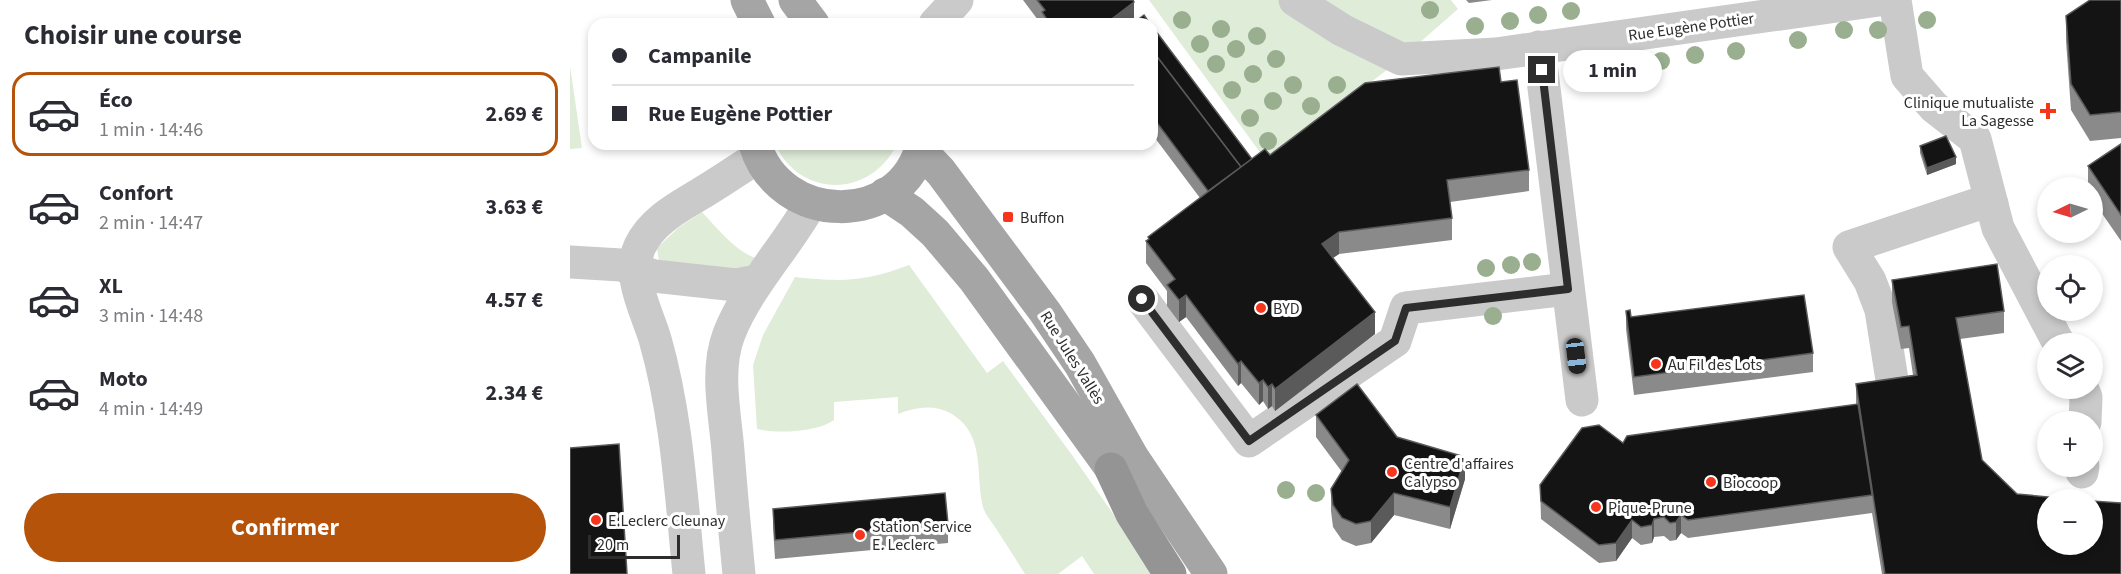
<!DOCTYPE html>
<html lang="fr">
<head>
<meta charset="utf-8">
<style>
	:root { --surface:#fff; --page:#f7f7f7; --text:#2b2b33; --muted:#7c7c81; --line:#e1e1e2; --accent:#b45309 }
	body { margin:0; font-family:"Source Sans 3",sans-serif; background:var(--page); color:var(--text); height:100vh; display:flex; flex-direction:column; font-size:22px; white-space:nowrap }
	* { box-sizing:border-box; margin:0 }
	p { font-size:20px; color:var(--muted) }
	.icon { flex:none; width:33px; height:33px; fill:none; stroke:currentColor; stroke-width:2; stroke-linecap:round; stroke-linejoin:round }
	.map { position:relative; flex:1; overflow:hidden }
	.side { display:flex; flex-direction:column; background:var(--surface); width:570px }
	.side>* { flex:none }
	.banner { position:absolute; left:18px; top:18px; width:570px; height:132px; border-radius:18px; box-shadow:0 3px 9px #0003; display:grid; align-content:center; height:132px; padding:0 24px; background:var(--surface) }
	.needle { width:39px; rotate:265deg }
	.controls { position:absolute; left:1467px; top:177px; display:grid; gap:12px }
	.controls a { display:grid; place-items:center; width:66px; height:66px; border-radius:50%; background:var(--surface); box-shadow:0 3px 9px #0003; font-size:30px }
	.scale { position:absolute; left:18px; bottom:15px; width:92px; box-sizing:border-box; padding-left:6px; border:3px solid #2d2d2d; border-top:0; font-size:16px; line-height:21px; white-space:nowrap; color:#2d2d2d; -webkit-text-stroke:4px #fff; paint-order:stroke }
	.end { position:absolute; width:27px; height:27px; margin:-14px; border:8px solid #2d2d2d; background:#fff; box-shadow:0 0 0 3px #fff }
	.from { border-radius:50% }
	.bubble { position:absolute; height:42px; border-radius:21px; background:var(--surface); box-shadow:0 3px 9px #0003; font-size:20px; font-weight:700; line-height:42px; text-align:center }
	.car { position:absolute; width:18px; height:36px; margin:-18px -9px; border-radius:8px; box-shadow:0 0 4px 2px #0007; background:linear-gradient(#222 24%,#8ab4d8 0 40%,#222 0 76%,#8ab4d8 0 86%,#222 0) }
	.banner b { display:flex; align-items:center; gap:21px; height:57px; font-size:22px }
	.banner b+b { border-top:2px solid var(--line) }
	.banner i { width:15px; height:15px; background:var(--text) }
	ul { padding:0; list-style:none }
	li { display:flex; align-items:center; gap:18px; height:84px; margin:0 12px 9px; padding:0 12px; border:3px solid transparent; border-radius:18px }
	li div { flex:1 }
	li b { display:block; font-size:22px }
	li em { font-style:normal; font-weight:700 }
	li.on { border-color:var(--accent) }
	li>.icon { width:54px; height:54px; stroke-width:1.5 }
	h2 { padding:0 24px; font-size:27px; line-height:72px }
	.primary-button { display:flex; gap:12px; margin-top:auto; padding:12px 24px }
	.primary-button a { flex:1; height:69px; border-radius:36px; background:var(--accent); color:#fff; font-size:24px; font-weight:700; line-height:69px; text-align:center }
	main { display:flex; flex:1; min-height:0 }
	.map>svg:first-child { display:block }
	.green { fill:#dfecd8 }
	.lines { fill:none; stroke-linecap:round; stroke-linejoin:round }
	.minor { stroke:#cacaca; stroke-width:33 }
	.major { stroke:#a5a5a5; stroke-width:33 }
	.highway { stroke:#949494; stroke-width:33 }
	.tree { fill:#99af90 }
	.wall { fill:#8a8a8a }
	.shaded-wall { fill:#5a5a5a }
	.building { fill:#141414; stroke:#5a5a5a; stroke-width:1.5 }
	.route { stroke:#2d2d2d; stroke-width:8 }
	.poi-dot { fill:#f6361c; stroke:#fff; stroke-width:2 }
	.labels { text-anchor:middle; stroke-width:6; stroke-linejoin:round; paint-order:stroke }
	.street-label { font-size:16px; fill:#2d2d2d; stroke:#fff }
	.poi-label { font-size:16px; fill:#2d2d2d; stroke:#fff; text-anchor:start }
</style>
</head>
<body>
<main>
<section class="side">
<h2>Choisir une course</h2>
<ul>
<li class="on"><svg class="icon" aria-label="car" viewBox="0 0 24 24"><path d="M5 17H2v-5l4-1 3-4h7l3 4 3 1v5h-3M9 17h6M6 11h13"/><circle cx="7" cy="17" r="2"/><circle cx="17" cy="17" r="2"/></svg><div><b>Éco</b><p>1 min · 14:46</p></div><em>2.69 €</em></li>
<li><svg class="icon" aria-label="car" viewBox="0 0 24 24"><path d="M5 17H2v-5l4-1 3-4h7l3 4 3 1v5h-3M9 17h6M6 11h13"/><circle cx="7" cy="17" r="2"/><circle cx="17" cy="17" r="2"/></svg><div><b>Confort</b><p>2 min · 14:47</p></div><em>3.63 €</em></li>
<li><svg class="icon" aria-label="car" viewBox="0 0 24 24"><path d="M5 17H2v-5l4-1 3-4h7l3 4 3 1v5h-3M9 17h6M6 11h13"/><circle cx="7" cy="17" r="2"/><circle cx="17" cy="17" r="2"/></svg><div><b>XL</b><p>3 min · 14:48</p></div><em>4.57 €</em></li>
<li><svg class="icon" aria-label="car" viewBox="0 0 24 24"><path d="M5 17H2v-5l4-1 3-4h7l3 4 3 1v5h-3M9 17h6M6 11h13"/><circle cx="7" cy="17" r="2"/><circle cx="17" cy="17" r="2"/></svg><div><b>Moto</b><p>4 min · 14:49</p></div><em>2.34 €</em></li>
</ul>
<div class="primary-button"><a>Confirmer</a></div>
</section>
<div class="map">
<svg width="1551" height="574" viewBox="0 0 1551 574">
	<rect width="100%" height="100%" fill="#fff"/>
	<!-- green -->
	<g class="green">
		<path d="M579,0H881L888,9L831,59L697,162Z"/>
		<path d="M0,66L12,148L0,149Z"/>
		<path d="M205,144H327C301,198 230,199 205,144Z"/>
		<path d="M132,212C148,229 163,249 185,258L174,271L89,262L87,248L108,228Z"/>
		<path d="M339,265L417,373L433,361L502,455L585,574H524L512,556L488,574H455C445,558 435,542 425,527C421,521 415,514 413,507C405,474 416,435 382,414C364,404 347,407 328,414V397L264,402V420C248,432 207,434 187,429L183,365L193,335L225,277C272,282 295,282 339,265Z"/>
	</g>
	<g class="lines">
		<!-- minor -->
		<g class="minor">
			<path d="M725,0L772,30L831,59L926,54L1309,0"/>
			<path d="M1325,0L1337,76L1364,107L1405,139L1428,228L1489,344"/>
			<path d="M365,24L387,0"/>
			<path d="M969,47L1012,400"/>
			<path d="M0,262L51,265L84,276L166,285L187,281"/>
			<path d="M572,299L679,441L825,341L836,308L998,289"/>
			<path d="M1322,380L1311,310L1300,281L1279,247L1405,205L1422,204"/>
			<path d="M1512,388L1516,397L1515,422"/>
			<path d="M1512,472L1513,466"/>
			<path d="M119,574C111,495 107,416 85,339C77,312 56,275 70,246C83,219 111,206 135,191C153,180 171,168 189,156"/>
			<path d="M169,574C165,533 161,492 158,451C155,414 145,370 159,334C178,286 216,248 241,203"/>
		</g>
		<!-- major -->
		<g class="major">
			<path d="M177,0L189,24"/>
			<path d="M225,0L243,24"/>
			<path d="M185,144C209,226 332,229 352,144"/>
			<path d="M351,151L371,172L475,312L510,364L563,458L641,574"/>
			<path d="M315,194L342,212L365,233L404,279L559,493"/>
		</g>
		<!-- highway -->
		<path class="highway" d="M541,469L562,514L600,574"/>
	</g>
	<!-- trees -->
	<g class="tree">
		<circle cx="860" cy="10" r="9"/>
		<circle cx="1001" cy="11" r="9"/>
		<circle cx="968" cy="15" r="9"/>
		<circle cx="612" cy="20" r="9"/>
		<circle cx="1357" cy="20" r="9"/>
		<circle cx="940" cy="21" r="9"/>
		<circle cx="905" cy="26" r="9"/>
		<circle cx="651" cy="29" r="9"/>
		<circle cx="1274" cy="30" r="9"/>
		<circle cx="1308" cy="30" r="9"/>
		<circle cx="687" cy="36" r="9"/>
		<circle cx="1228" cy="40" r="9"/>
		<circle cx="630" cy="44" r="9"/>
		<circle cx="666" cy="49" r="9"/>
		<circle cx="1166" cy="51" r="9"/>
		<circle cx="1125" cy="55" r="9"/>
		<circle cx="706" cy="59" r="9"/>
		<circle cx="1091" cy="61" r="9"/>
		<circle cx="646" cy="64" r="9"/>
		<circle cx="1052" cy="65" r="9"/>
		<circle cx="1019" cy="69" r="9"/>
		<circle cx="683" cy="74" r="9"/>
		<circle cx="723" cy="85" r="9"/>
		<circle cx="767" cy="85" r="9"/>
		<circle cx="662" cy="90" r="9"/>
		<circle cx="703" cy="101" r="9"/>
		<circle cx="741" cy="106" r="9"/>
		<circle cx="680" cy="118" r="9"/>
		<circle cx="698" cy="141" r="9"/>
		<circle cx="962" cy="262" r="9"/>
		<circle cx="941" cy="265" r="9"/>
		<circle cx="916" cy="268" r="9"/>
		<circle cx="923" cy="316" r="9"/>
		<circle cx="716" cy="490" r="9"/>
		<circle cx="746" cy="493" r="9"/>
	</g>
	<!-- wall -->
	<g class="wall">
		<path d="M453,0H563L564,20L561,22L562,24H580H471Z"/>
		<path d="M896,0H922L899,3Z"/>
		<path d="M1551,0V138L1520,141L1501,110L1496,41V16Z"/>
		<path d="M582,26L682,159L700,155L931,82L959,170V191L880,202L882,218V240L769,254L763,258L805,334L705,411L702,406L698,409L693,401L689,405L671,383L668,386L616,317L609,322L597,306V291L576,263V241L578,240V237L630,198L582,134Z"/>
		<path d="M1551,144V241L1522,199V188H1518V166Z"/>
		<path d="M1350,146L1386,164L1357,175L1350,153Z"/>
		<path d="M1322,280L1434,311V333L1390,339L1412,460L1447,494L1551,574H1312L1302,513L1118,538L1111,533L1106,540L1100,541L1094,536L1084,537L1082,543L1071,545L1062,538L1046,561L1029,563L971,519L970,485L1053,443L1286,405V384L1343,375L1339,348L1331,349L1322,302Z"/>
		<path d="M1056,311L1061,317L1243,353V372L1064,395L1056,329Z"/>
		<path d="M746,415L827,437L895,479L880,529L824,515L801,543L786,546L772,540L763,527L761,511V489L772,472L746,437Z"/>
		<path d="M203,509L378,524V543L205,559L203,527Z"/>
	</g>
	<!-- shaded-wall -->
	<g class="shaded-wall">
		<path d="M564,2V20L559,24H535Z"/>
		<path d="M1386,157V164L1357,175V168Z"/>
		<path d="M769,232V254L752,265V244Z"/>
		<path d="M616,295V317L609,322V300Z"/>
		<path d="M805,312V334L705,411V389Z"/>
		<path d="M671,361V383L668,386V364Z"/>
		<path d="M693,380V401L689,405V383Z"/>
		<path d="M702,384V406L698,409V387Z"/>
		<path d="M895,457V479L880,529V507Z"/>
		<path d="M824,493V515L801,543V521Z"/>
		<path d="M1111,515V533L1106,540V522Z"/>
		<path d="M1084,519V537L1082,543V525Z"/>
		<path d="M1062,520V538L1046,561V543Z"/>
	</g>
	<!-- building -->
	<g class="building">
		<path d="M467,0H563L564,2L535,24H480L472,12L475,10Z"/>
		<path d="M1520,0H1551V112L1520,115L1501,84L1496,16Z"/>
		<path d="M574,15L580,24H562Z"/>
		<path d="M560,21L563,24H556Z"/>
		<path d="M582,26L682,159L671,167L582,50Z"/>
		<path d="M582,50L671,167L638,191L582,116Z"/>
		<path d="M929,67L931,82L947,80L959,170L877,180L882,218L769,232L752,244L805,312L705,389L702,384L698,387L693,380L689,383L671,361L668,364L616,295L609,300L597,285L605,279L576,241L579,239L578,237L695,149L700,155L795,83Z"/>
		<path d="M1376,136L1386,157L1357,168L1350,146Z"/>
		<path d="M1551,144V215L1518,166Z"/>
		<path d="M1427,264L1434,311L1386,318L1412,460L1447,494L1510,500H1478V544H1522V501L1551,503V574H1315L1286,384L1347,375L1339,326L1331,327L1322,280Z"/>
		<path d="M1234,295L1243,353L1064,377L1056,311L1060,310L1061,317Z"/>
		<path d="M787,384L827,437L895,457L880,507L824,493L801,521L786,524L772,518L763,505L761,489L779,460L746,415Z"/>
		<path d="M1288,404L1302,495L1118,520L1111,515L1106,522L1100,523L1094,517L1084,519L1082,525L1071,527L1062,520L1046,543L1029,545L971,501L970,485L1012,428L1029,425L1053,443L1057,436Z"/>
		<path d="M49,444L57,574H0V448Z"/>
		<path d="M375,493L378,524L205,540L203,509Z"/>
	</g>
	<g class="lines">
		<!-- route -->
		<path class="route" d="M572,299L679,441L825,341L836,308L998,289L972,70"/>
	</g>
	<!-- markers -->
	<g class="poi-dot">
		<path d="M1475 102h6v6h6v6h-6v6h-6v-6h-6v-6h6z"/>
		<rect x="432" y="211" width="12" height="12" rx="3"/>
		<circle cx="691" cy="308" r="6"/>
		<circle cx="1086" cy="364" r="6"/>
		<circle cx="822" cy="472" r="6"/>
		<circle cx="1141" cy="482" r="6"/>
		<circle cx="1026" cy="507" r="6"/>
		<circle cx="26" cy="520" r="6"/>
		<circle cx="290" cy="535" r="6"/>
	</g>
	<g class="labels">
		<!-- street labels -->
		<g class="street-label">
			<text transform="translate(1121 26) rotate(-8)" y="6">Rue Eugène Pottier</text>
			<text transform="translate(503 357) rotate(58)" y="6">Rue Jules Vallès</text>
		</g>
		<!-- poi labels -->
		<g class="poi-label">
			<text x="1464" y="108" text-anchor="end">Clinique mutualiste<tspan x="1464" dy="18">La Sagesse</tspan></text>
			<text x="450" y="223">Buffon</text>
			<text x="703" y="314">BYD</text>
			<text x="1098" y="370">Au Fil des Lots</text>
			<text x="834" y="469">Centre d'affaires<tspan x="834" dy="18">Calypso</tspan></text>
			<text x="1153" y="488">Biocoop</text>
			<text x="1038" y="513">Pique-Prune</text>
			<text x="38" y="526">E.Leclerc Cleunay</text>
			<text x="302" y="532">Station Service<tspan x="302" dy="18">E. Leclerc</tspan></text>
		</g>
	</g>
</svg>
<div class="controls">
<a><svg class="needle" viewBox="-14 -14 28 28"><path d="M0-13l5 13h-10z" fill="#e53935"/><path d="M0 13l5-13h-10z" fill="#7c7c81"/></svg></a>
<a><svg class="icon" aria-label="locate" viewBox="0 0 24 24"><circle cx="12" cy="12" r="6"/><path d="M12 2v4M12 18v4M2 12h4M18 12h4"/></svg></a>
<a><svg class="icon" aria-label="layers" viewBox="0 0 24 24"><path d="M12 4l9 5-9 5-9-5zM3 14l9 5 9-5"/></svg></a>
<a>+</a>
<a>−</a>
</div>
<div class="scale">20 m</div>
<i class="end from" style="left:572px;top:299px"></i>
<i class="end" style="left:972px;top:70px"></i>
<div class="bubble" style="left:993px;top:50px;width:99px">1 min</div>
<i class="car" style="left:1006px;top:356px;rotate:173deg"></i>
<div class="banner">
<b><i class="from"></i>Campanile</b>
<b><i></i>Rue Eugène Pottier</b>
</div>
</div>
</main>
</body>
</html>
